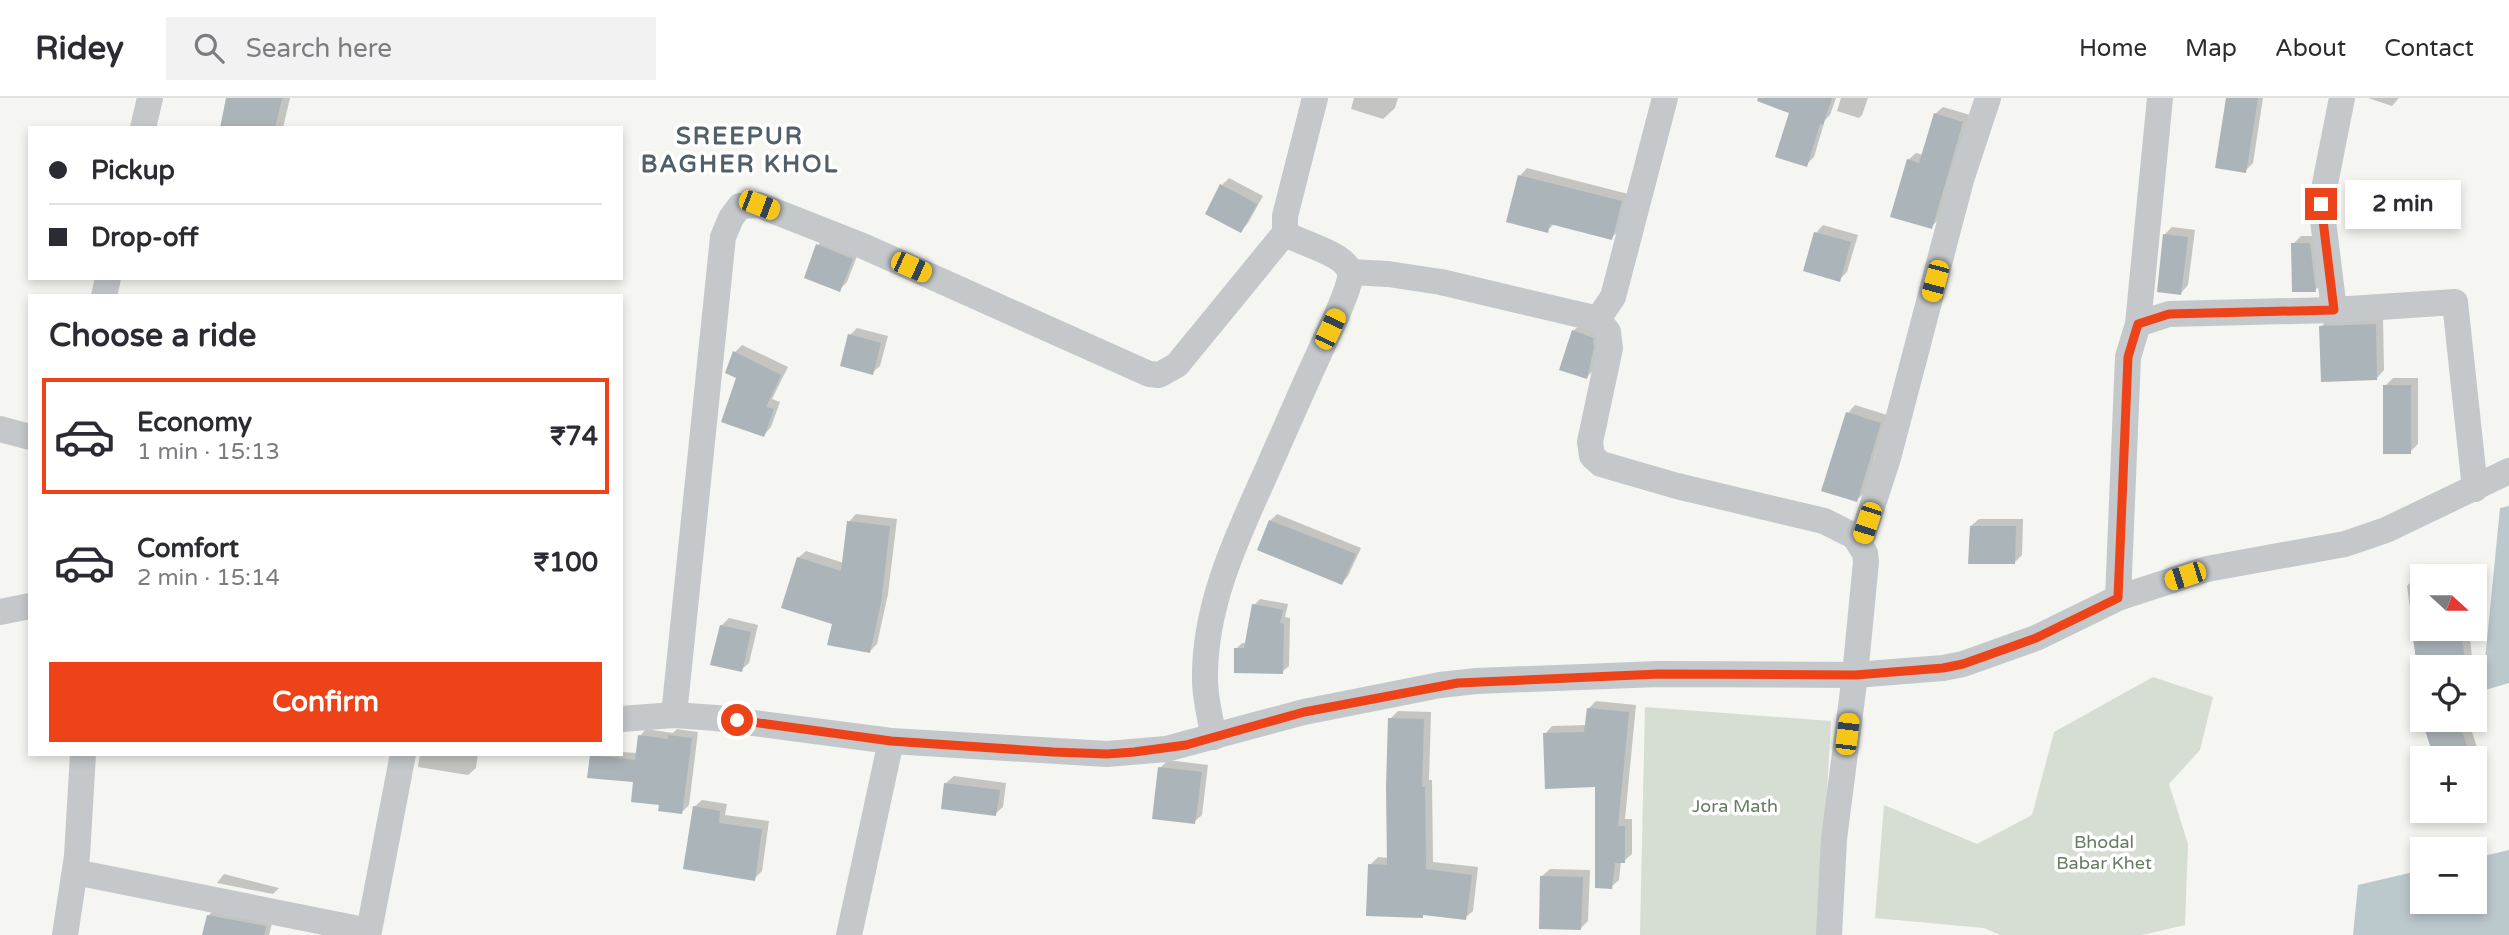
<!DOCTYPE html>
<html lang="en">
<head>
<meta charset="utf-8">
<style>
	:root { --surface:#fff; --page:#f2f2f3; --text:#2b2b33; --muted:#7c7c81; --line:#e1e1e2; --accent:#ee4319 }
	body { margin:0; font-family:"Varela Round",sans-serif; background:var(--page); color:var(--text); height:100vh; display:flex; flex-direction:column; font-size:26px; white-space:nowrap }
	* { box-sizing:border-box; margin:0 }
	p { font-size:23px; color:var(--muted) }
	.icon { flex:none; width:38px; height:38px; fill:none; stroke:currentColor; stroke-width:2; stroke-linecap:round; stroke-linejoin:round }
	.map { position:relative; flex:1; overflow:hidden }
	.drawer { position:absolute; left:28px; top:196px; width:595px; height:462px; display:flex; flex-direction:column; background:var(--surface); border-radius:0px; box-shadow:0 4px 10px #0003 }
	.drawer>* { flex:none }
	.guide { position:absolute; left:28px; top:28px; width:595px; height:154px; border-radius:0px; box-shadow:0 4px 10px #0003; display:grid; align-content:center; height:154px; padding:0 21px; background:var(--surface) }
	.needle { width:46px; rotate:111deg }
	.tools { position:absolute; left:2410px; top:466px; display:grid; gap:14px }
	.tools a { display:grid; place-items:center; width:77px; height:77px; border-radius:0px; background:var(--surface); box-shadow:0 4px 10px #0003; font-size:35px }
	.end { position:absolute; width:32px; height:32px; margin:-16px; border:9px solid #ee4319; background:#fff; box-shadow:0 0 0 4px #fff }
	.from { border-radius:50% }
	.bubble { position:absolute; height:49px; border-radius:0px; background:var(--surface); box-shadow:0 4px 10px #0003; font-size:23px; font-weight:700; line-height:49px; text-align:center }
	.car { position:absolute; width:21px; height:42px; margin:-21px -10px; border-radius:9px; box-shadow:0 0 5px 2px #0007; background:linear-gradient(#f5c518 24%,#345 0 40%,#f5c518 0 76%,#345 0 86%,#f5c518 0) }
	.guide b { display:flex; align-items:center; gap:24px; height:66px; font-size:26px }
	.guide b+b { border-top:2px solid var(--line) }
	.guide i { width:18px; height:18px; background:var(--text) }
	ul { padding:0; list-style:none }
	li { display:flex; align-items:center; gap:21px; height:116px; margin:0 14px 10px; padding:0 7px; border:4px solid transparent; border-radius:0px }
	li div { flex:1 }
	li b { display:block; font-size:26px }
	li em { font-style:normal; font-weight:700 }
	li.selected { border-color:var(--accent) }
	li>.icon { width:63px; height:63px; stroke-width:1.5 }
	h2 { padding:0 21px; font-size:32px; line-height:84px }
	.button { display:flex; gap:14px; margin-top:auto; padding:14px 21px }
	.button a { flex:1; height:80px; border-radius:0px; background:var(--accent); color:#fff; font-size:28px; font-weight:700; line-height:80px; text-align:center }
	header { display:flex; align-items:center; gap:42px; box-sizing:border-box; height:98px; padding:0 35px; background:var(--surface); border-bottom:2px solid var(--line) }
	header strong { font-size:33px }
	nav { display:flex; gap:38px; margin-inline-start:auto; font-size:24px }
	.search { width:490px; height:63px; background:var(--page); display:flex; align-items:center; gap:18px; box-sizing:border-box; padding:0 24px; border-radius:0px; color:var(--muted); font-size:26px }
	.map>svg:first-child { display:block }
	.green { fill:#d6ddd2 }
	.water { fill:#bbc8cc }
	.shadow { fill:#0003 }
	.building { fill:#abb4b9 }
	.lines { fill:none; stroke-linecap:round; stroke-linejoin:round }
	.minor { stroke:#c4c8cb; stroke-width:26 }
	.route { stroke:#ee4319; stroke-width:9 }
	.labels { text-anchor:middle; stroke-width:7; stroke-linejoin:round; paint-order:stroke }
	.park-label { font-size:18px; fill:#677b62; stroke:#fff }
	.district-label { font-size:24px; font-weight:bold; letter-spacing:2px; fill:#515f69; stroke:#fff }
</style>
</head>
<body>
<header>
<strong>Ridey</strong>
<div class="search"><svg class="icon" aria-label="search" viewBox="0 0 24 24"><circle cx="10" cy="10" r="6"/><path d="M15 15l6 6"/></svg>Search here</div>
<nav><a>Home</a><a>Map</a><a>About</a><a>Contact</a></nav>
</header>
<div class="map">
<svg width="2509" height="837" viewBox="0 0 2509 837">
	<rect width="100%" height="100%" fill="#f5f5f1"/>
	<!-- green -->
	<g class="green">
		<path d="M2153,579L2213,599L2200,652L2169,686L2188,746L2185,827L2142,837H2000L1984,830L1875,820L1884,707L1977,746L2032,717L2054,634Z"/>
		<path d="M1645,609L1831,623L1819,837H1640Z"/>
	</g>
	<!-- water -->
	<g class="water">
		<path d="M2509,408V585L2482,593L2500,410Z"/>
		<path d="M2509,752V837H2353L2358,787L2422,772V803H2474L2475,760Z"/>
	</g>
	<!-- shadow -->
	<g class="shadow">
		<path d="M228,0H290L283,30H221Z"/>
		<path d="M1354,0H1398L1395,10L1383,21L1351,11Z"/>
		<path d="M1796,0H1836L1830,17L1825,22L1814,59L1806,67Z"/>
		<path d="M1841,0H1868L1862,17L1859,20L1837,13Z"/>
		<path d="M2228,0H2263L2253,65L2245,73Z"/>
		<path d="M2368,0H2399L2392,8Z"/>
		<path d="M1943,9L1970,17L1939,121L1931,129L1908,62L1916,55L1923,57L1935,16Z"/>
		<path d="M1527,70L1628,96L1619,133L1611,140L1555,125L1547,133L1520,78Z"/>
		<path d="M1229,80L1263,98L1248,125L1241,133L1222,87Z"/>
		<path d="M1823,127L1858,137L1847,174L1839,182L1816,135Z"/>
		<path d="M2172,129L2195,132L2188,187L2181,195L2164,137Z"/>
		<path d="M2301,138H2317L2323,185L2315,192L2293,146Z"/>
		<path d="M825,140L859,153L847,184L839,192L818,147Z"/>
		<path d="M2383,219L2384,272L2377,280L2321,229L2328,221Z"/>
		<path d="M1581,226L1600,233L1594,271L1587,279L1573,233Z"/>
		<path d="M857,230L888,238L880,268L872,275L850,237Z"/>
		<path d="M742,247L788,269L772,301L780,304L771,329L764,337L738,279L735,254Z"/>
		<path d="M2393,280H2418V346L2410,354L2385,288Z"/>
		<path d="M1855,307L1887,317L1864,395L1857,402L1848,315Z"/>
		<path d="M856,416L897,421L888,496L877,546L869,554L834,525L798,460L806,453L844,465L849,424Z"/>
		<path d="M1277,416L1361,450L1348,478L1342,485L1270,423Z"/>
		<path d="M1979,421H2023L2022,457L2014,465L1971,428Z"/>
		<path d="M2422,479V530H2469L2473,569H2422L2420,582L2407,488L2414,480Z"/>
		<path d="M1260,501L1288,506L1285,519L1290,520L1289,568L1282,574L1236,551L1242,545H1247L1254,507Z"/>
		<path d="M729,520L758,527L749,565L741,572L721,528Z"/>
		<path d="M1596,603L1636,607L1625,721H1632V756L1624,763H1621L1619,782L1611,789L1597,688L1545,636L1552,628L1587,627L1589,610Z"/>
		<path d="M1398,613L1431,614L1429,682H1432L1433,764L1478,769L1473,813L1465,820L1425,816L1422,818L1370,767L1378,759L1389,760L1390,621Z"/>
		<path d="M2430,621H2468L2480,659L2474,664V660H2436L2425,626Z"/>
		<path d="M646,631L673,635L677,631L698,634L689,707L682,714L661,706L635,682L591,658L593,656H621V654L638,655L640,638Z"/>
		<path d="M420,656H478L476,670L468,677L418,669Z"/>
		<path d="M1168,662L1208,667L1202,717L1194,724L1160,670Z"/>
		<path d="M954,678L1006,685L1003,709L995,716L946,685Z"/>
		<path d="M702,702L727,706L725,717L769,723L762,773L754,781L694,709Z"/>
		<path d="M1550,771L1590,772L1588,823L1581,830L1542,778Z"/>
		<path d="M224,776L279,790L273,796L217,785Z"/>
		<path d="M216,810L273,821L269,837H204L209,817Z"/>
	</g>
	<!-- building -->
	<g class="building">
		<path d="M226,0H282L275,30H220Z"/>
		<path d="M1758,0H1832L1823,27L1820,26L1807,69L1775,59L1789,15L1757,3Z"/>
		<path d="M2226,0H2258L2246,75L2215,70Z"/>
		<path d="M1934,15L1963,24L1932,131L1890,119L1907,61L1919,65Z"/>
		<path d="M1518,77L1622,103L1612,142L1550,126L1548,135L1506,124Z"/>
		<path d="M1220,86L1257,106L1241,135L1205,116Z"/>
		<path d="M1814,134L1851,144L1840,184L1803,173Z"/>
		<path d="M2163,136L2188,139L2181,197L2157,194Z"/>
		<path d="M2291,145H2310L2316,194H2292Z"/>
		<path d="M816,146L853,161L840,194L804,180Z"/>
		<path d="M2376,226L2377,282L2321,284L2319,228Z"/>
		<path d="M1572,232L1593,240L1594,249L1587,281L1559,272Z"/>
		<path d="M848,236L881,245L873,277L840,268Z"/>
		<path d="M733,253L781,277L766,309L774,311L764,339L721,324L736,280L725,275Z"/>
		<rect x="2383" y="287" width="28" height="69"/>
		<path d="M1846,314L1881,325L1857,404L1821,393Z"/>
		<path d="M1269,422L1356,456L1342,487L1257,452Z"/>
		<path d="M847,423L890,428L881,505L870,555L827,547L832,526L781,510L797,459L841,473Z"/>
		<path d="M1970,428H2016L2015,466H1968Z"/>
		<path d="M1252,506L1283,512L1280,525L1284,526L1283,576L1234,575V550H1244Z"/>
		<path d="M720,527L751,534L742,574L710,567Z"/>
		<path d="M2461,533L2466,569H2417L2413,540Z"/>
		<path d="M1587,610L1629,614L1618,728H1625V765H1615L1612,791L1595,790V689L1545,691L1543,635L1584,634Z"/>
		<path d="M1388,620L1424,621L1422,689H1425L1426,771L1472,777L1466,822L1423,817V820L1366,818L1368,766L1387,767L1386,689Z"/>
		<path d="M2437,621H2458L2471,660H2434L2423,626Z"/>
		<path d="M638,637L668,641V637L692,640L682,716L658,713L659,707L631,704L633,684L587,680L590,657L635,662Z"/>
		<path d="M1158,669L1202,674L1195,726L1152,721Z"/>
		<path d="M944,685L1000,692L996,718L941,711Z"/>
		<path d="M693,708L720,713L719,725L762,731L755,783L683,771Z"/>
		<path d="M1540,778L1583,779L1581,832L1539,831Z"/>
		<path d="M207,817L266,828L264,837H202Z"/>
	</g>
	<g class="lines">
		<!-- minor -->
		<g class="minor">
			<path d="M143,30L150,0"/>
			<path d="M104,198L108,180"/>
			<path d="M2334,212L2321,106L2342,0"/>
			<path d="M1598,221L1613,199L1665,0"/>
			<path d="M2138,226L2160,0"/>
			<path d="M0,331L30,339"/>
			<path d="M1860,446L1888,360L1961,82L1988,0"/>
			<path d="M2118,500L2128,259L2138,226L2169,216L2334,212L2455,204L2475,391"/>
			<path d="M0,514L30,508"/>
			<path d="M674,617L723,139L731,120L740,108L759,107L863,148L1149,276L1159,277L1177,267L1285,135"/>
			<path d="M621,621L674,617L716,620L891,643L1107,656L1166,651L1304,614L1440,587L1476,583L1659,576L1855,577L1866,464L1865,455L1854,438L1824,423L1677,388L1601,366L1592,358L1590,344L1610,250L1608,234L1598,221L1441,184L1388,176L1350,174"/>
			<path d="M1214,639C1210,620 1205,600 1205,581C1204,505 1239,435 1269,368C1291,318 1313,267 1337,217C1341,206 1348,192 1350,180C1354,156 1299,146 1285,135V118L1315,0"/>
			<path d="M75,774L369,833L403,656"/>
			<path d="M65,837L77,758L83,656"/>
			<path d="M849,837L891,643"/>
			<path d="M1829,837L1834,741L1855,577L1943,570L1963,566L2036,540L2118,500L2207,471L2345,446L2386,432L2509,373"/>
		</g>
	</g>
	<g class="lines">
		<!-- route -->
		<path class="route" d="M737,622L891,643L1053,654L1107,656L1134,654L1186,647L1304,614L1458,585L1659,576L1855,577L1943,570L1963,566L2036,540L2118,500L2128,259L2138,226L2169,216L2334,212L2321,106"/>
	</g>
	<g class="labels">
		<!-- park labels -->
		<g class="park-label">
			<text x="1735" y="714">Jora Math</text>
			<text x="2104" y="750">Bhodal<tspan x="2104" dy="21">Babar Khet</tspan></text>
		</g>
		<!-- district labels -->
		<g class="district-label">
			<text x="740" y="46">SREEPUR<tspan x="740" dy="28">BAGHER KHOL</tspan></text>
		</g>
	</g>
</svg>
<div class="tools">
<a><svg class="needle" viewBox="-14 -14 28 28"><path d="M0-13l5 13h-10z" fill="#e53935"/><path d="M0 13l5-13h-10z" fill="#7c7c81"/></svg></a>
<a><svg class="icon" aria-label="locate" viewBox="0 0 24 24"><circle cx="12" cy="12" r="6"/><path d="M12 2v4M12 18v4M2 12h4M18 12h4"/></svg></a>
<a>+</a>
<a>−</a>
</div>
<i class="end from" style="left:737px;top:622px"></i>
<i class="end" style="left:2321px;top:106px"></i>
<div class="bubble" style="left:2345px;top:82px;width:116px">2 min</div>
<i class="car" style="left:759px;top:107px;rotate:111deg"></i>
<i class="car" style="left:911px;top:169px;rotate:114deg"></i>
<i class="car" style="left:1935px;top:183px;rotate:195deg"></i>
<i class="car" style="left:1330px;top:231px;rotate:25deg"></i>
<i class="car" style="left:1867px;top:425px;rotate:198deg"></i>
<i class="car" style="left:2185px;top:478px;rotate:252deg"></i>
<i class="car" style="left:1847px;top:636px;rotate:7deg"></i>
<div class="guide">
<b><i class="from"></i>Pickup</b>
<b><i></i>Drop-off</b>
</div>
<section class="drawer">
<h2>Choose a ride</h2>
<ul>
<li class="selected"><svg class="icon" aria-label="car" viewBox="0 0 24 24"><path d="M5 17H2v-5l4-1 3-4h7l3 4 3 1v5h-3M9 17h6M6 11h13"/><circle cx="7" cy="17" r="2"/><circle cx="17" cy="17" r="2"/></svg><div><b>Economy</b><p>1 min · 15:13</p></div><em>₹74</em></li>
<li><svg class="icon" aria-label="car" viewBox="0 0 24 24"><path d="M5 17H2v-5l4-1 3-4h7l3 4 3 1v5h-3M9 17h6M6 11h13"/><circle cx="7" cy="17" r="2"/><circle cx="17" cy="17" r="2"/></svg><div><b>Comfort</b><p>2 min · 15:14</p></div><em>₹100</em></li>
</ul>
<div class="button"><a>Confirm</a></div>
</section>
</div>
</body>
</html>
